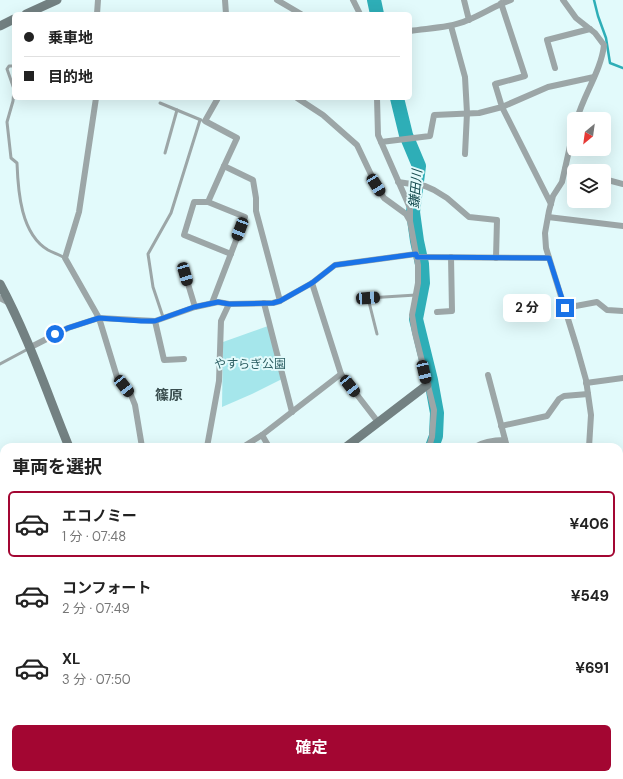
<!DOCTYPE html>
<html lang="ja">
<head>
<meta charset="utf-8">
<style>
	:root { --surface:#fff; --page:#f6f6f6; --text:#222; --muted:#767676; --line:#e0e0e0; --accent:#a30632 }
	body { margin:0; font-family:"DM Sans","Noto Sans JP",sans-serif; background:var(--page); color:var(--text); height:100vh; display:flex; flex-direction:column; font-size:15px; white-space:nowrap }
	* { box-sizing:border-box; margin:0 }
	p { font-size:13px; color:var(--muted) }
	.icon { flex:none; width:22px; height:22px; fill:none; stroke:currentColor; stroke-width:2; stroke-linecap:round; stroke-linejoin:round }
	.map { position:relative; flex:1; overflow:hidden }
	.panel { position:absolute; left:0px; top:443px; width:623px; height:336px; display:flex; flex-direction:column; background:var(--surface); border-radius:12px 12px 0 0; box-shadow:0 4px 16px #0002 }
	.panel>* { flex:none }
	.top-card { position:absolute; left:12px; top:12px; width:400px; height:88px; border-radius:6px; box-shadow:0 4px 16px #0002; display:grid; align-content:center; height:88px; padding:0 12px; background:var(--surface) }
	.needle { width:26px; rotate:209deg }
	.tools { position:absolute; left:567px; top:112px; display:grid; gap:8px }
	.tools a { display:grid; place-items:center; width:44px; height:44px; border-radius:6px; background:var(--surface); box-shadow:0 4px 16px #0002; font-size:20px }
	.end { position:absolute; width:18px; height:18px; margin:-9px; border:5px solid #1a73e8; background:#fff; box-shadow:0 0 0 2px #fff }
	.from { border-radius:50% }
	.bubble { position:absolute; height:28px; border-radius:6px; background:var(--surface); box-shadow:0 4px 16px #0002; font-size:13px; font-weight:700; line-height:28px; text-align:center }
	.car { position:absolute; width:12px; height:24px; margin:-12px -6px; border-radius:5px; box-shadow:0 0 3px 1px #0007; background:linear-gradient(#222 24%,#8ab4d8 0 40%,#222 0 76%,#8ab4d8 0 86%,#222 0) }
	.top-card b { display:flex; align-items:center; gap:14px; height:38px; font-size:15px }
	.top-card b+b { border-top:1px solid var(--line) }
	.top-card i { width:10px; height:10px; background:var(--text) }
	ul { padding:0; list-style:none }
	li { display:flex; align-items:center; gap:12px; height:66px; margin:0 8px 6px; padding:0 4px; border:2px solid transparent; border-radius:6px }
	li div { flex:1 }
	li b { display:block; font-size:15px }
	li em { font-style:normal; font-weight:700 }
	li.active { border-color:var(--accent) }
	li>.icon { width:36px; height:36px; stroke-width:1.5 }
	h2 { padding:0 12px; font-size:18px; line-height:48px }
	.cta { display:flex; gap:8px; margin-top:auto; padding:8px 12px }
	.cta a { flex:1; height:46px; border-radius:6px; background:var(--accent); color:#fff; font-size:16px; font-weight:700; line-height:46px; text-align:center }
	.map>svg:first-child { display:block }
	.green { fill:#a5e6eb }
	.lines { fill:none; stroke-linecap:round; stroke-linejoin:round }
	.stream { stroke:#2eaeb7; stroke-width:2.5 }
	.river { stroke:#2eaeb7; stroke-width:14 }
	.lane { stroke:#9ca6a7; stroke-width:3 }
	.street { stroke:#9ca6a7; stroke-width:6 }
	.secondary { stroke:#738182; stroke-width:9 }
	.route { stroke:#1a73e8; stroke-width:5 }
	.labels { text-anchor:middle; stroke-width:4; stroke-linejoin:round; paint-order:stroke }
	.park-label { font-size:12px; fill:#2d5f63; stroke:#e2fafb }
	.water-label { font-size:13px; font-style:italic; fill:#144a4e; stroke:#e2fafb }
	.quarter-label { font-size:14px; font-weight:bold; fill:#3b4f50; stroke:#e2fafb }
</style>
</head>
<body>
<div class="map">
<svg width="623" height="779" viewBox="0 0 623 779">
	<rect width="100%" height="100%" fill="#e2fafb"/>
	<!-- green -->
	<g class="green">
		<path d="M268,326L282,379L252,394L222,407L223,342Z"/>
		<path d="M244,775H271L270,779H244Z"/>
		<rect x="478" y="775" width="40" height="4"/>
	</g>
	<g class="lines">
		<!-- stream -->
		<path class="stream" d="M594,0L598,16L606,38L610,63L623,68"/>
		<!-- river -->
		<g class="river">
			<path d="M374,0L377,14"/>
			<path d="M397,98L406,135L419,166L413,212L417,241L422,264L423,283L416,319L431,380L437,413L436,436L432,447"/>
			<path d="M619,630L623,631"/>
		</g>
		<!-- lane -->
		<g class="lane">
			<path d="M14,66H9L7,69L14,89L13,101L7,122L11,158L17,163C18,192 21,234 48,250C54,253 60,255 65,258"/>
			<path d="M160,103L201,120"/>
			<path d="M165,153L177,110"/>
			<path d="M163,317L153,287L148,254L171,213L200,120"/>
			<path d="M377,334L368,298L416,295"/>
			<path d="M0,364L28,349"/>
			<path d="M256,775V779"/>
		</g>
		<!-- street -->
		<g class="street">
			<path d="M225,0L226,14"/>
			<path d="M277,0L301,14"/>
			<path d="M353,0L360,14"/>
			<path d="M464,0L469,20"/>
			<path d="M563,0L576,18L595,33L604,45C601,71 584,94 577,119"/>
			<path d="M97,14L98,0"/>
			<path d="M451,26L465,77L467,113L465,154"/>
			<path d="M410,31C429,28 450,28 468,20C483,14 496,5 511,0"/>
			<path d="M555,68L547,40L590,29"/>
			<path d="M96,98L79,212L65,258L99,318L117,377L131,395L135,405L142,447"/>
			<path d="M218,98L205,121L237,138L224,166L253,180L256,198V211L280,301"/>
			<path d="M297,98L323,115L357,145L376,185L384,198L406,214L410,221L418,265V283L412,315L415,333L434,410L432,437L429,447"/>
			<path d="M377,98L378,135L410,208V220"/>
			<path d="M574,128L562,182L553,196L549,211L545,233L546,248L577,348L586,380L591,415L589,447"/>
			<path d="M381,142L430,136L434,115L479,113L502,107L495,84L525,76L501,3"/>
			<path d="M565,169L574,171"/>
			<path d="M604,179L623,184"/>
			<path d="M398,182L425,186L434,190L447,198L469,217L497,220L496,258"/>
			<path d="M208,202H194L184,235L231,254"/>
			<path d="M551,204L502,107L548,87L594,77"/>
			<path d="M548,217L623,226"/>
			<path d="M417,257L549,258"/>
			<path d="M185,274L195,307"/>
			<path d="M312,283L341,374L378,422"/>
			<path d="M0,298L9,303"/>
			<path d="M212,303L245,217L208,202L224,166"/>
			<path d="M264,303L292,412"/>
			<path d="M565,308L597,302L607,310L623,311"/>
			<path d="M437,312L452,311L451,257"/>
			<path d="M155,321L164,360L184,359"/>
			<path d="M29,348L68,328L99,318L155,321L195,307L218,302L229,304"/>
			<path d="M488,375L507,447"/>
			<path d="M586,383L623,378"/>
			<path d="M501,426L547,416L559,399L564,396L588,394"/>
			<path d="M262,435L269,447"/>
			<path d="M207,447L219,381L221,321L229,304L273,303L280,301L312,283L335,265L416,254"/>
			<path d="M243,447L262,435L341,374"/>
			<path d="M475,447C484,441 495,440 505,440"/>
			<path d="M619,552H623"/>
			<path d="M619,586L623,600"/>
			<path d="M619,620L623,621"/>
			<path d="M619,699L623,712"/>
			<path d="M0,774L4,772"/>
			<path d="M15,775L18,779"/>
			<path d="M329,775L331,779"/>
			<path d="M426,775V779"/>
			<path d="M477,775V779"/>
			<path d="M520,775V779"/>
			<path d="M603,775L617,779"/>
			<path d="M178,779L189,775"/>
			<path d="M340,779L360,775"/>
			<path d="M571,779L572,775"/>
		</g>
		<!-- secondary -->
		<g class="secondary">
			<path d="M26,14L57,0"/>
			<path d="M0,26L14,19"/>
			<path d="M0,284C28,336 47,393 69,447"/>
			<path d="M346,447L427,385"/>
			<path d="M139,775L140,779"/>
		</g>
	</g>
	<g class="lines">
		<!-- route -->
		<path class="route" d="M55,334L68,328L99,318L141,321H155L194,307L218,302L229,304L273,303L280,301L312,283L335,265L416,254L417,257L549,258L565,308"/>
	</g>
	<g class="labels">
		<!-- park labels -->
		<g class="park-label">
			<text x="250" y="368">やすらぎ公園</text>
		</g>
		<!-- water labels -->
		<g class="water-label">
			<text transform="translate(415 189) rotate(-85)" y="5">鎌田川</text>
		</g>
		<!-- quarter labels -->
		<g class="quarter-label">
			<text x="169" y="400">篠原</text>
		</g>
	</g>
</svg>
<div class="tools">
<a><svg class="needle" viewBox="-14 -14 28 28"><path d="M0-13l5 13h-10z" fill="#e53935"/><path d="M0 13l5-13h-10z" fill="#767676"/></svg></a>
<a><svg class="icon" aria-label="layers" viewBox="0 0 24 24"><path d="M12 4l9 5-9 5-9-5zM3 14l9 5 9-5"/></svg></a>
</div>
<i class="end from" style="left:55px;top:334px"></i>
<i class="end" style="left:565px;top:308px"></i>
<div class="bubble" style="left:503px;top:294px;width:48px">2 分</div>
<i class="car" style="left:376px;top:185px;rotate:148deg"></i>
<i class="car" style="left:240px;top:229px;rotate:201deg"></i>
<i class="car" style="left:185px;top:274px;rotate:164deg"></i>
<i class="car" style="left:368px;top:298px;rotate:86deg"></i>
<i class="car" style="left:424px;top:372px;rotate:167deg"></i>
<i class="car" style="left:124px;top:386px;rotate:142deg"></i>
<i class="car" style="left:350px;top:386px;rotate:142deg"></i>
<div class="top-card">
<b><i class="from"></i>乗車地</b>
<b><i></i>目的地</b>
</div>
<section class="panel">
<h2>車両を選択</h2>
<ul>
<li class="active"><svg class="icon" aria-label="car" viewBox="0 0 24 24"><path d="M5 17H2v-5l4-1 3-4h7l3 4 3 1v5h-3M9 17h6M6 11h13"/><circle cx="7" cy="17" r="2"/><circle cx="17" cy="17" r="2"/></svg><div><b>エコノミー</b><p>1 分 · 07:48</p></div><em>¥406</em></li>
<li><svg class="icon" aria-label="car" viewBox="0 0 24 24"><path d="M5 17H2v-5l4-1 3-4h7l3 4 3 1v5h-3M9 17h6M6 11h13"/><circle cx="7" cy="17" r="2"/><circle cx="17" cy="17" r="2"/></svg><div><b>コンフォート</b><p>2 分 · 07:49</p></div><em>¥549</em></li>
<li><svg class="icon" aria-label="car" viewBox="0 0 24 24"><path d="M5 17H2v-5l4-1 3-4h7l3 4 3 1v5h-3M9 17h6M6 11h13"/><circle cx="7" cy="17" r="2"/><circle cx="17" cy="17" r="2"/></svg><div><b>XL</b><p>3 分 · 07:50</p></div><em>¥691</em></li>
</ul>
<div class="cta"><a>確定</a></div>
</section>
</div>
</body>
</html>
